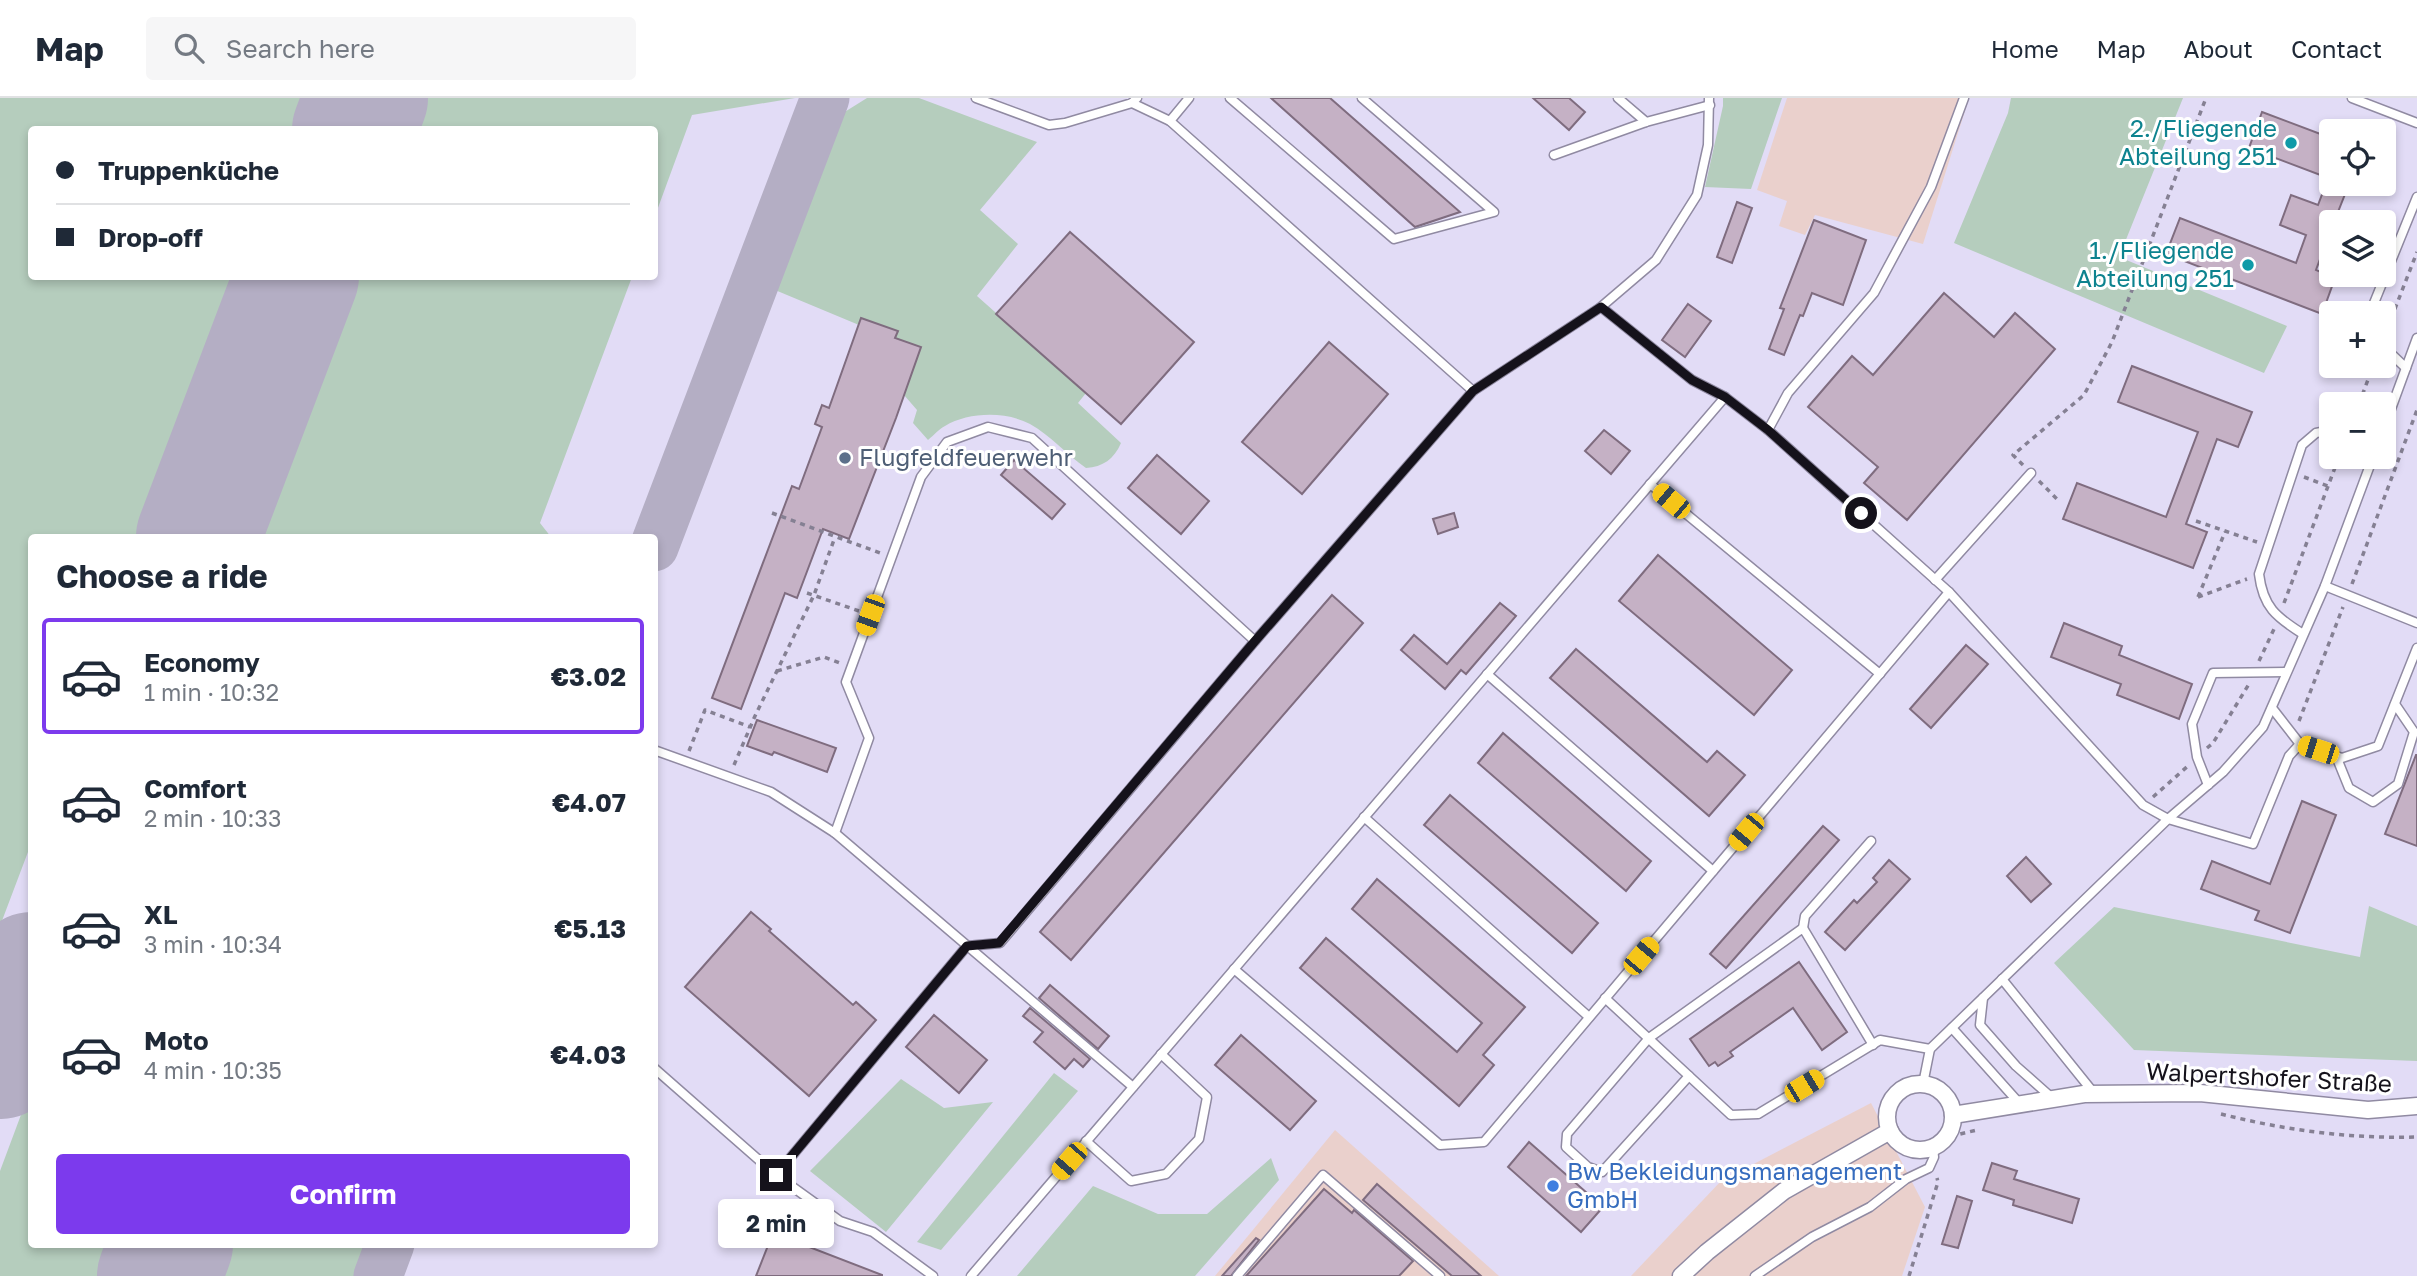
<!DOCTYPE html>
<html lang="en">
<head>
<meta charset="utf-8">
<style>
	:root { --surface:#fff; --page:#f6f6f7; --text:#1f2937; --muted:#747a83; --line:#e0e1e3; --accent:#7c3aed }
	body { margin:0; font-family:"Golos Text",sans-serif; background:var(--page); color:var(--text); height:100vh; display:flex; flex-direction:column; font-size:26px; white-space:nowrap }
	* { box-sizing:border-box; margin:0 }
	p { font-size:23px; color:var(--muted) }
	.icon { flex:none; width:38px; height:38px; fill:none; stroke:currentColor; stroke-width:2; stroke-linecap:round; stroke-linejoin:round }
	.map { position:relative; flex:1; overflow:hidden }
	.sheet { position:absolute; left:28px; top:436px; width:630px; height:714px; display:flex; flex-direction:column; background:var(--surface); border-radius:7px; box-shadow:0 4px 10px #0003 }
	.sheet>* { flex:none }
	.hud { position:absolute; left:28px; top:28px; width:630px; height:154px; border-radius:7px; box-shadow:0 4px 10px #0003; display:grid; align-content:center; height:154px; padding:0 28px; background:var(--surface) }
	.controls { position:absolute; left:2319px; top:21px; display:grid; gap:14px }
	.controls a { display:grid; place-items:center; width:77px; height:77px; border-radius:7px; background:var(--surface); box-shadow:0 4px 10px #0003; font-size:35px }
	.end { position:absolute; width:32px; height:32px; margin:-16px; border:9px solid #15121b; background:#fff; box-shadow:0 0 0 4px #fff }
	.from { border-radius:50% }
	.bubble { position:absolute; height:49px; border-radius:7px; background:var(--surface); box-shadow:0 4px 10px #0003; font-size:23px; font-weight:700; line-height:49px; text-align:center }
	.car { position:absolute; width:21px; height:42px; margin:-21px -10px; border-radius:9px; box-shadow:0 0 5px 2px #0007; background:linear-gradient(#f5c518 24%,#345 0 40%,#f5c518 0 76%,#345 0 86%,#f5c518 0) }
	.hud b { display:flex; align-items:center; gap:24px; height:66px; font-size:26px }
	.hud b+b { border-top:2px solid var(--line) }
	.hud i { width:18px; height:18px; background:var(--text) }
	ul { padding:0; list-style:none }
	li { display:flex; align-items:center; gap:21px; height:116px; margin:0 14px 10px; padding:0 14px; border:4px solid transparent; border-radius:7px }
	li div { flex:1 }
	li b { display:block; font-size:26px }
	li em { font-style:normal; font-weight:700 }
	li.current { border-color:var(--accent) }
	li>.icon { width:63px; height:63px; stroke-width:1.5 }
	h2 { padding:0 28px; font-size:32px; line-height:84px }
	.primary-button { display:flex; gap:14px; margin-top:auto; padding:14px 28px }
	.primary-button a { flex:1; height:80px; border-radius:7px; background:var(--accent); color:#fff; font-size:28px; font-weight:700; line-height:80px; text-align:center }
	header { display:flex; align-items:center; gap:42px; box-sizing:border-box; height:98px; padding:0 35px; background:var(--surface); border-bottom:2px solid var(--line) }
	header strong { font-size:33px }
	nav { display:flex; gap:38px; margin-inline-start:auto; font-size:24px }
	.search { width:490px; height:63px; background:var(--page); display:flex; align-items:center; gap:18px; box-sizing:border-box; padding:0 24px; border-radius:7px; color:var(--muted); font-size:26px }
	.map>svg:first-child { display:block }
	.industrial { fill:#ead0cc }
	.green { fill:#b5cdbd }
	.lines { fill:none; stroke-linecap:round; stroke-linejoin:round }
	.taxiway { stroke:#b4aec4; stroke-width:49 }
	.runway { stroke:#b4aec4; stroke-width:124 }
	.building { fill:#c5b1c5; stroke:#7f6c7f; stroke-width:2 }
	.service-casing { stroke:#908aa2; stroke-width:11 }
	.minor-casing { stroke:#908aa2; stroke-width:19 }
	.path { stroke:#858093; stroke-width:3.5; stroke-dasharray:5 5; stroke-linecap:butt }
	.service { stroke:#fff; stroke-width:8 }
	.minor { stroke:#fff; stroke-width:16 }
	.route { stroke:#15121b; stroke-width:9 }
	.culture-dot { fill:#0f9aa8; stroke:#fff; stroke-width:2.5 }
	.service-dot { fill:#5c6f8a; stroke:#fff; stroke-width:2.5 }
	.shop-dot { fill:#3f7fe0; stroke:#fff; stroke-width:2.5 }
	.labels { text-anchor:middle; stroke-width:6; stroke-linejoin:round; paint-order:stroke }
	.culture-label { font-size:24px; fill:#0d838f; stroke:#fff; text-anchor:end }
	.service-label { font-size:24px; fill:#4e5e75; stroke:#fff; text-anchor:start }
	.street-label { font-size:24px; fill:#15121b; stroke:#fff }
	.shop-label { font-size:24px; fill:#366cbe; stroke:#fff; text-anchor:start }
</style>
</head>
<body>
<header>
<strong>Map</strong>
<div class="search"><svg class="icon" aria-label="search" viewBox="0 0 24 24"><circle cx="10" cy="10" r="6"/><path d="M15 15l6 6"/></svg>Search here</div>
<nav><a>Home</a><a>Map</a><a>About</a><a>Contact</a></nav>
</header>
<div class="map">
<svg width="2417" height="1178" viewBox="0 0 2417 1178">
	<rect width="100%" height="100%" fill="#e2dcf6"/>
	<!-- industrial -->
	<g class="industrial">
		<path d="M1787,0H1969L1923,146L1815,117L1805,137L1779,128L1787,103L1757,92Z"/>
		<path d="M1871,1005L1925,1109L1902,1178H1631L1721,1083Z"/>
		<path d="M1335,1032L1499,1178H1215Z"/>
	</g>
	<!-- green -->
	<g class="green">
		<path d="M0,0H317L305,31L32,32V178L249,179L149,439H32L31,746L0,828Z"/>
		<path d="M411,0H795L692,17L655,118L654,32L399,31Z"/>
		<path d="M867,0H919L1037,44L980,112L1018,146L977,198L1086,295L1078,305L1121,345C1114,361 1103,369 1086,370C1067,357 1050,337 1030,326C1006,313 968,314 945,328C939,331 934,337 928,342L913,325L917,312L904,297L920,249L895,240L897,233L862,220L859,227L775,192L772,187L834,28L843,15Z"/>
		<path d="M1723,0H1782L1751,91L1705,89L1723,8Z"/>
		<path d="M2011,0H2183L2119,159L2287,228L2264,275L1954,145L2008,15Z"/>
		<path d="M343,179H632L540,425L551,439H245Z"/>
		<path d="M2369,808L2417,828V963L2134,952L2054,865L2114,809L2360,859Z"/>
		<path d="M1054,975L1078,993L941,1152L917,1144Z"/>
		<path d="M901,981L944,1010L993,1004L886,1134L810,1073Z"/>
		<path d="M31,990L32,1146H369L357,1178H0V1073Z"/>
		<path d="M1271,1060L1279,1082L1195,1178H1017L1093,1088L1158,1116H1207Z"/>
	</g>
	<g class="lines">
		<!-- taxiway -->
		<g class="taxiway">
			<path d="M654,449L825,0"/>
			<path d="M378,1178L390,1146"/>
		</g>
		<!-- runway -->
		<g class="runway">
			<path d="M354,32L366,0"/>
			<path d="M198,439L297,178"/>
			<path d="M0,959L32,876"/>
			<path d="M159,1178L171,1146"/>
		</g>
	</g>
	<!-- building -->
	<g class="building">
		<path d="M1271,0H1330L1460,114L1415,129Z"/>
		<path d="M1533,0H1569L1585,14L1569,32Z"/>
		<path d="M2262,14L2331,40V81L2249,50Z"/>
		<path d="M2326,86H2349L2334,124H2331V132L2316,172L2335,180L2322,216L2166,156L2180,120L2296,165L2306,137L2280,127L2291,97L2318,107Z"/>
		<path d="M1737,104L1752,110L1732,165L1717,159Z"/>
		<path d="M1814,122L1866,142L1843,207L1812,195L1803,218L1800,217L1784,257L1769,251L1784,211L1780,210Z"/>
		<path d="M1070,134L1194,244L1121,326L996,216Z"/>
		<path d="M1944,195L1994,239L2015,215L2055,251L1907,422L1864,385L1878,369L1808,309L1852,258L1873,277Z"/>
		<path d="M1688,206L1711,223L1685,259L1662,242Z"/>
		<path d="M861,220L898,233L895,240L921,249L896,320L849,441L823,431L797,500L785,495L741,611L712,600L792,388L799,391L822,329L815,326L822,307L829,310Z"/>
		<path d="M1329,244L1388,296L1302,396L1242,344Z"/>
		<path d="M2132,268L2252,314L2238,349L2217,341L2186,426L2207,434L2193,470L2063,421L2077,385L2166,419L2198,334L2118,304Z"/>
		<path d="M1604,332L1630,353L1611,376L1585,353Z"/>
		<path d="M1157,357L1209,403L1181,436L1128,390Z"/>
		<path d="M1014,362L1065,406L1052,421L1001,377Z"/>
		<path d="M1454,415L1458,429L1438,436L1433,421Z"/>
		<path d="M1658,457L1792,572L1754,617L1619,503Z"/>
		<path d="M1332,497L1363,525L1071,862L1040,834Z"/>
		<path d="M1500,505L1516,518L1466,576L1461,572L1445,591L1401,552L1414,537L1447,566Z"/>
		<path d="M2064,525L2122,548L2119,557L2192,586L2179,621L2117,597L2121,586L2051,559Z"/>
		<path d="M1966,547L1988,566L1931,630L1910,611Z"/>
		<path d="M1576,551L1707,664L1717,653L1745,677L1709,718L1550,580Z"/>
		<path d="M757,622L836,650L827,674L774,654L772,657L747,648Z"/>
		<path d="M1503,635L1651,763L1626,793L1478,665Z"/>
		<path d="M2416,657H2417V748L2385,736Z"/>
		<path d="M1450,697L1598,825L1572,855L1424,727Z"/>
		<path d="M2302,703L2336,717L2290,835L2255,822L2259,813L2201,791L2212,763L2270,786Z"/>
		<path d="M1823,728L1839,742L1726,870L1710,856Z"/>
		<path d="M2026,759L2051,786L2031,804L2007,778Z"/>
		<path d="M1889,762L1910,781L1845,852L1825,834L1854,802L1857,805L1877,784L1873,780Z"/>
		<path d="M1377,781L1525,909L1483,957L1494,967L1459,1008L1300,870L1326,840L1457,954L1482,925L1352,811Z"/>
		<path d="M751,814L771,831L769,833L853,907L856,904L876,922L809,998L685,889Z"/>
		<path d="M1799,864L1847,934L1822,952L1793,910L1730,954L1733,958L1718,968L1715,964L1709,968L1690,941Z"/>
		<path d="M1050,887L1109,938L1098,951L1039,900Z"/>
		<path d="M1030,910L1090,961L1083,969L1074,961L1065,971L1034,944L1043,934L1023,918Z"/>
		<path d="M934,917L987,962L959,995L906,949Z"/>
		<path d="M1241,937L1316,1003L1290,1032L1215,967Z"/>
		<path d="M1529,1044L1603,1109L1581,1134L1508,1069Z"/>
		<path d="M1992,1065L2017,1073L2014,1081L2079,1101L2072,1125L2013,1107L2014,1102L1983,1092Z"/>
		<path d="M1377,1086L1462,1161L1481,1178H1452L1363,1102Z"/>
		<path d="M1324,1091L1352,1115L1354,1112L1413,1163L1399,1178H1246Z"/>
		<path d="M1957,1098L1972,1103L1958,1150L1942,1146Z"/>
		<path d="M773,1135L882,1177V1178H756Z"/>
		<path d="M1256,1140L1259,1142L1231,1178H1222Z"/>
	</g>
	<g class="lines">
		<!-- service casing -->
		<g class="service-casing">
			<g id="service">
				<path d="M976,0L1049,27L1065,25L1132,5L1137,0"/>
				<path d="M1230,0L1394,141L1494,114L1362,0"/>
				<path d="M1618,0L1646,24"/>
				<path d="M2352,0L2417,25"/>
				<path d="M1132,5L1170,23L1473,293"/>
				<path d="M1170,23L1189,0"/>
				<path d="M1554,57L1646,24L1710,7"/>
				<path d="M1601,209L1692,282L1725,299L1768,332L1949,494L2143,707L2168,721L2253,746L2289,658L2300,646"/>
				<path d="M2370,215L2417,99"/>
				<path d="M2384,249L2406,270"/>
				<path d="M2384,330L2417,240"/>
				<path d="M1768,332L1788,295L1874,195L1931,89L1964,0"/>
				<path d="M1650,386L1880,576"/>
				<path d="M1935,482L2031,375"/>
				<path d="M2325,488L2417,525"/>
				<path d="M2303,536C2276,519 2263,509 2259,476L2302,347L2316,335L2331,332"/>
				<path d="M1487,576L1713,773"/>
				<path d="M2272,610L2300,646L2342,660L2378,648L2417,550"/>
				<path d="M654,652L771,694L835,735L1133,989"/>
				<path d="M2336,658L2349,690L2373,704L2398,686L2414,634L2395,606"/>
				<path d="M2208,687L2197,659L2192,626L2213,575L2286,574"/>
				<path d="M1364,719L1589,919"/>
				<path d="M835,735L869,640L846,584L921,379L947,344L988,329L1032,340L1255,543"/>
				<path d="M1803,830L1805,818L1871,743"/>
				<path d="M1234,871L1440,1047L1484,1044L1949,494"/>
				<path d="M2002,881L2093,994"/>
				<path d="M1605,900L1731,1017L1758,1016L1880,942L1930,951"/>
				<path d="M1983,900L1980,927L2016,968L2051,999"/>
				<path d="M1952,930L2020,1006"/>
				<path d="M654,970L776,1077L840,1123L873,1134L933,1178"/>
				<path d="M1689,978L1602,1074L1588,1069L1566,1049L1567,1036L1649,940L1803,830L1873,947"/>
				<path d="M1923,986L1930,951L2168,721L2223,674L2263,629L2325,488L2373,359"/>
				<path d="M1086,1043L1131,1083L1166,1076L1199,1041L1207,999L1161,956"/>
				<path d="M776,1077L967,848L1000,845L1255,543L1473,293L1601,209L1656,162L1697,97L1708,47L1709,0"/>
				<path d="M971,1178L1725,299"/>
				<path d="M1237,1178L1323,1077L1440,1178"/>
				<path d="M1755,1178L1812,1139L1870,1109L1906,1081L1929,1070L1934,1059L1933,1050"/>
			</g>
		</g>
		<!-- minor casing -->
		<g class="minor-casing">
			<g id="minor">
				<circle cx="1920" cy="1019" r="33"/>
				<path d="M1953,1017L2084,996L2200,995L2368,1012L2417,1008"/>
				<path d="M1681,1178L1707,1154L1784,1093L1890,1033"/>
			</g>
		</g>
		<!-- path -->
		<g class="path">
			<path d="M2384,239L2417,154"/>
			<path d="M2359,306L2373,268"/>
			<path d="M2023,367L2013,357L2084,297L2112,244L2206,0"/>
			<path d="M2304,379L2328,388"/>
			<path d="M2039,383L2059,403"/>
			<path d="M772,415L880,455"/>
			<path d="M2196,423L2257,444"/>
			<path d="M2352,486L2417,312"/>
			<path d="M807,495L859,513"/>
			<path d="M2198,499L2225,434"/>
			<path d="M2198,499L2247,481"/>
			<path d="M2284,505L2339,359"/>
			<path d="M2259,563L2275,529"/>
			<path d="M777,573L824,559L840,565"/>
			<path d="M2299,623L2343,509"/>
			<path d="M2207,650L2213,645L2249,586"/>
			<path d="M689,653L705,612L750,629"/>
			<path d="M734,667L755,618L814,497L835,439"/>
			<path d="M2153,699L2189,667"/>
			<path d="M2221,1016C2284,1032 2351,1041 2417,1039"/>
			<path d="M1945,1048L1956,1037L1977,1032"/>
			<path d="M1909,1178L1938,1084L1937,1080"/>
		</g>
		<!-- service -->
		<use href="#service" class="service"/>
		<!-- minor -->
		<use href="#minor" class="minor"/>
	</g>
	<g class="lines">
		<!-- route -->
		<path class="route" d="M776,1077L967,848L999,845L1255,543L1473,293L1601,209L1692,282L1725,299L1768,332L1861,415"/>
	</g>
	<!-- markers -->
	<g class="culture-dot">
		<circle cx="2291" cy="45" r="7"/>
		<circle cx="2248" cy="167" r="7"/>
	</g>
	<circle class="service-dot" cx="845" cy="360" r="7"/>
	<circle class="shop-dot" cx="1553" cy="1088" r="7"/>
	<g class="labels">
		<!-- culture labels -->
		<g class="culture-label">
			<text x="2277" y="39">2./Fliegende<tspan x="2277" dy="28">Abteilung 251</tspan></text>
			<text x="2234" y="161">1./Fliegende<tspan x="2234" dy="28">Abteilung 251</tspan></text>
		</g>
		<!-- service labels -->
		<g class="service-label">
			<text x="859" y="368">Flugfeldfeuerwehr</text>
		</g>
		<!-- street labels -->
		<g class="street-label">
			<text transform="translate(2269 980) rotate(3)" y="8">Walpertshofer Straße</text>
		</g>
		<!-- shop labels -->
		<g class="shop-label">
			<text x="1567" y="1082">Bw Bekleidungsmanagement<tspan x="1567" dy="28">GmbH</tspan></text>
		</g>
	</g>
</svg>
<div class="controls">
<a><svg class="icon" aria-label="locate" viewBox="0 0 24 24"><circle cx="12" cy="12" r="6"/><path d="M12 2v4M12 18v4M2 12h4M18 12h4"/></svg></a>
<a><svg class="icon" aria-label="layers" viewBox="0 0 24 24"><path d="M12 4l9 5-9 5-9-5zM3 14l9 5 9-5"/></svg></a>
<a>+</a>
<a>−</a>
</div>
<i class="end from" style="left:1861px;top:415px"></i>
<i class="end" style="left:776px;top:1077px"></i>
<div class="bubble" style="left:718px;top:1101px;width:116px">2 min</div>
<i class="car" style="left:1671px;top:403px;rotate:310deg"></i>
<i class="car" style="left:870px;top:517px;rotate:200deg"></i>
<i class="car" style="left:2318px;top:652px;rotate:288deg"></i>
<i class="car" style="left:1746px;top:734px;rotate:220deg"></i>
<i class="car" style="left:1641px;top:858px;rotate:40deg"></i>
<i class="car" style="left:1804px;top:988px;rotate:59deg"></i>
<i class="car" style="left:1069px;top:1063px;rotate:221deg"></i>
<div class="hud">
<b><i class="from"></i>Truppenküche</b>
<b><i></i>Drop-off</b>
</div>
<section class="sheet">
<h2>Choose a ride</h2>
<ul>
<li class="current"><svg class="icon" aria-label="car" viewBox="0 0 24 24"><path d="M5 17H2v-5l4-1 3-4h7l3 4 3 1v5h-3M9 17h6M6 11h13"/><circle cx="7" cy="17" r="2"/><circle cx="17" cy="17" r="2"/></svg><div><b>Economy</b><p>1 min · 10:32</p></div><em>€3.02</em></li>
<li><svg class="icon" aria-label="car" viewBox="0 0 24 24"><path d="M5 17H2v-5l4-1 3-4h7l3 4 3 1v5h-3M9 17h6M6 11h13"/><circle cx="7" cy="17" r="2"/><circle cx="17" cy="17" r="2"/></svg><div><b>Comfort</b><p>2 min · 10:33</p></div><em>€4.07</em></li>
<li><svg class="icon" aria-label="car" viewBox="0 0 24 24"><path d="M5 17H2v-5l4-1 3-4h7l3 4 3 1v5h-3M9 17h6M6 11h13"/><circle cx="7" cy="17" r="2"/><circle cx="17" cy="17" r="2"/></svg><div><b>XL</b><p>3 min · 10:34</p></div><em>€5.13</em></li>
<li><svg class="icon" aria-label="car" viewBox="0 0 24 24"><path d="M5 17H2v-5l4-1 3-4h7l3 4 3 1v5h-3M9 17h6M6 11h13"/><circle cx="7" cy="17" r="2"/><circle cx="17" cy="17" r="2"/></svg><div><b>Moto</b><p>4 min · 10:35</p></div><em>€4.03</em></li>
</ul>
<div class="primary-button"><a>Confirm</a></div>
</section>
</div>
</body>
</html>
